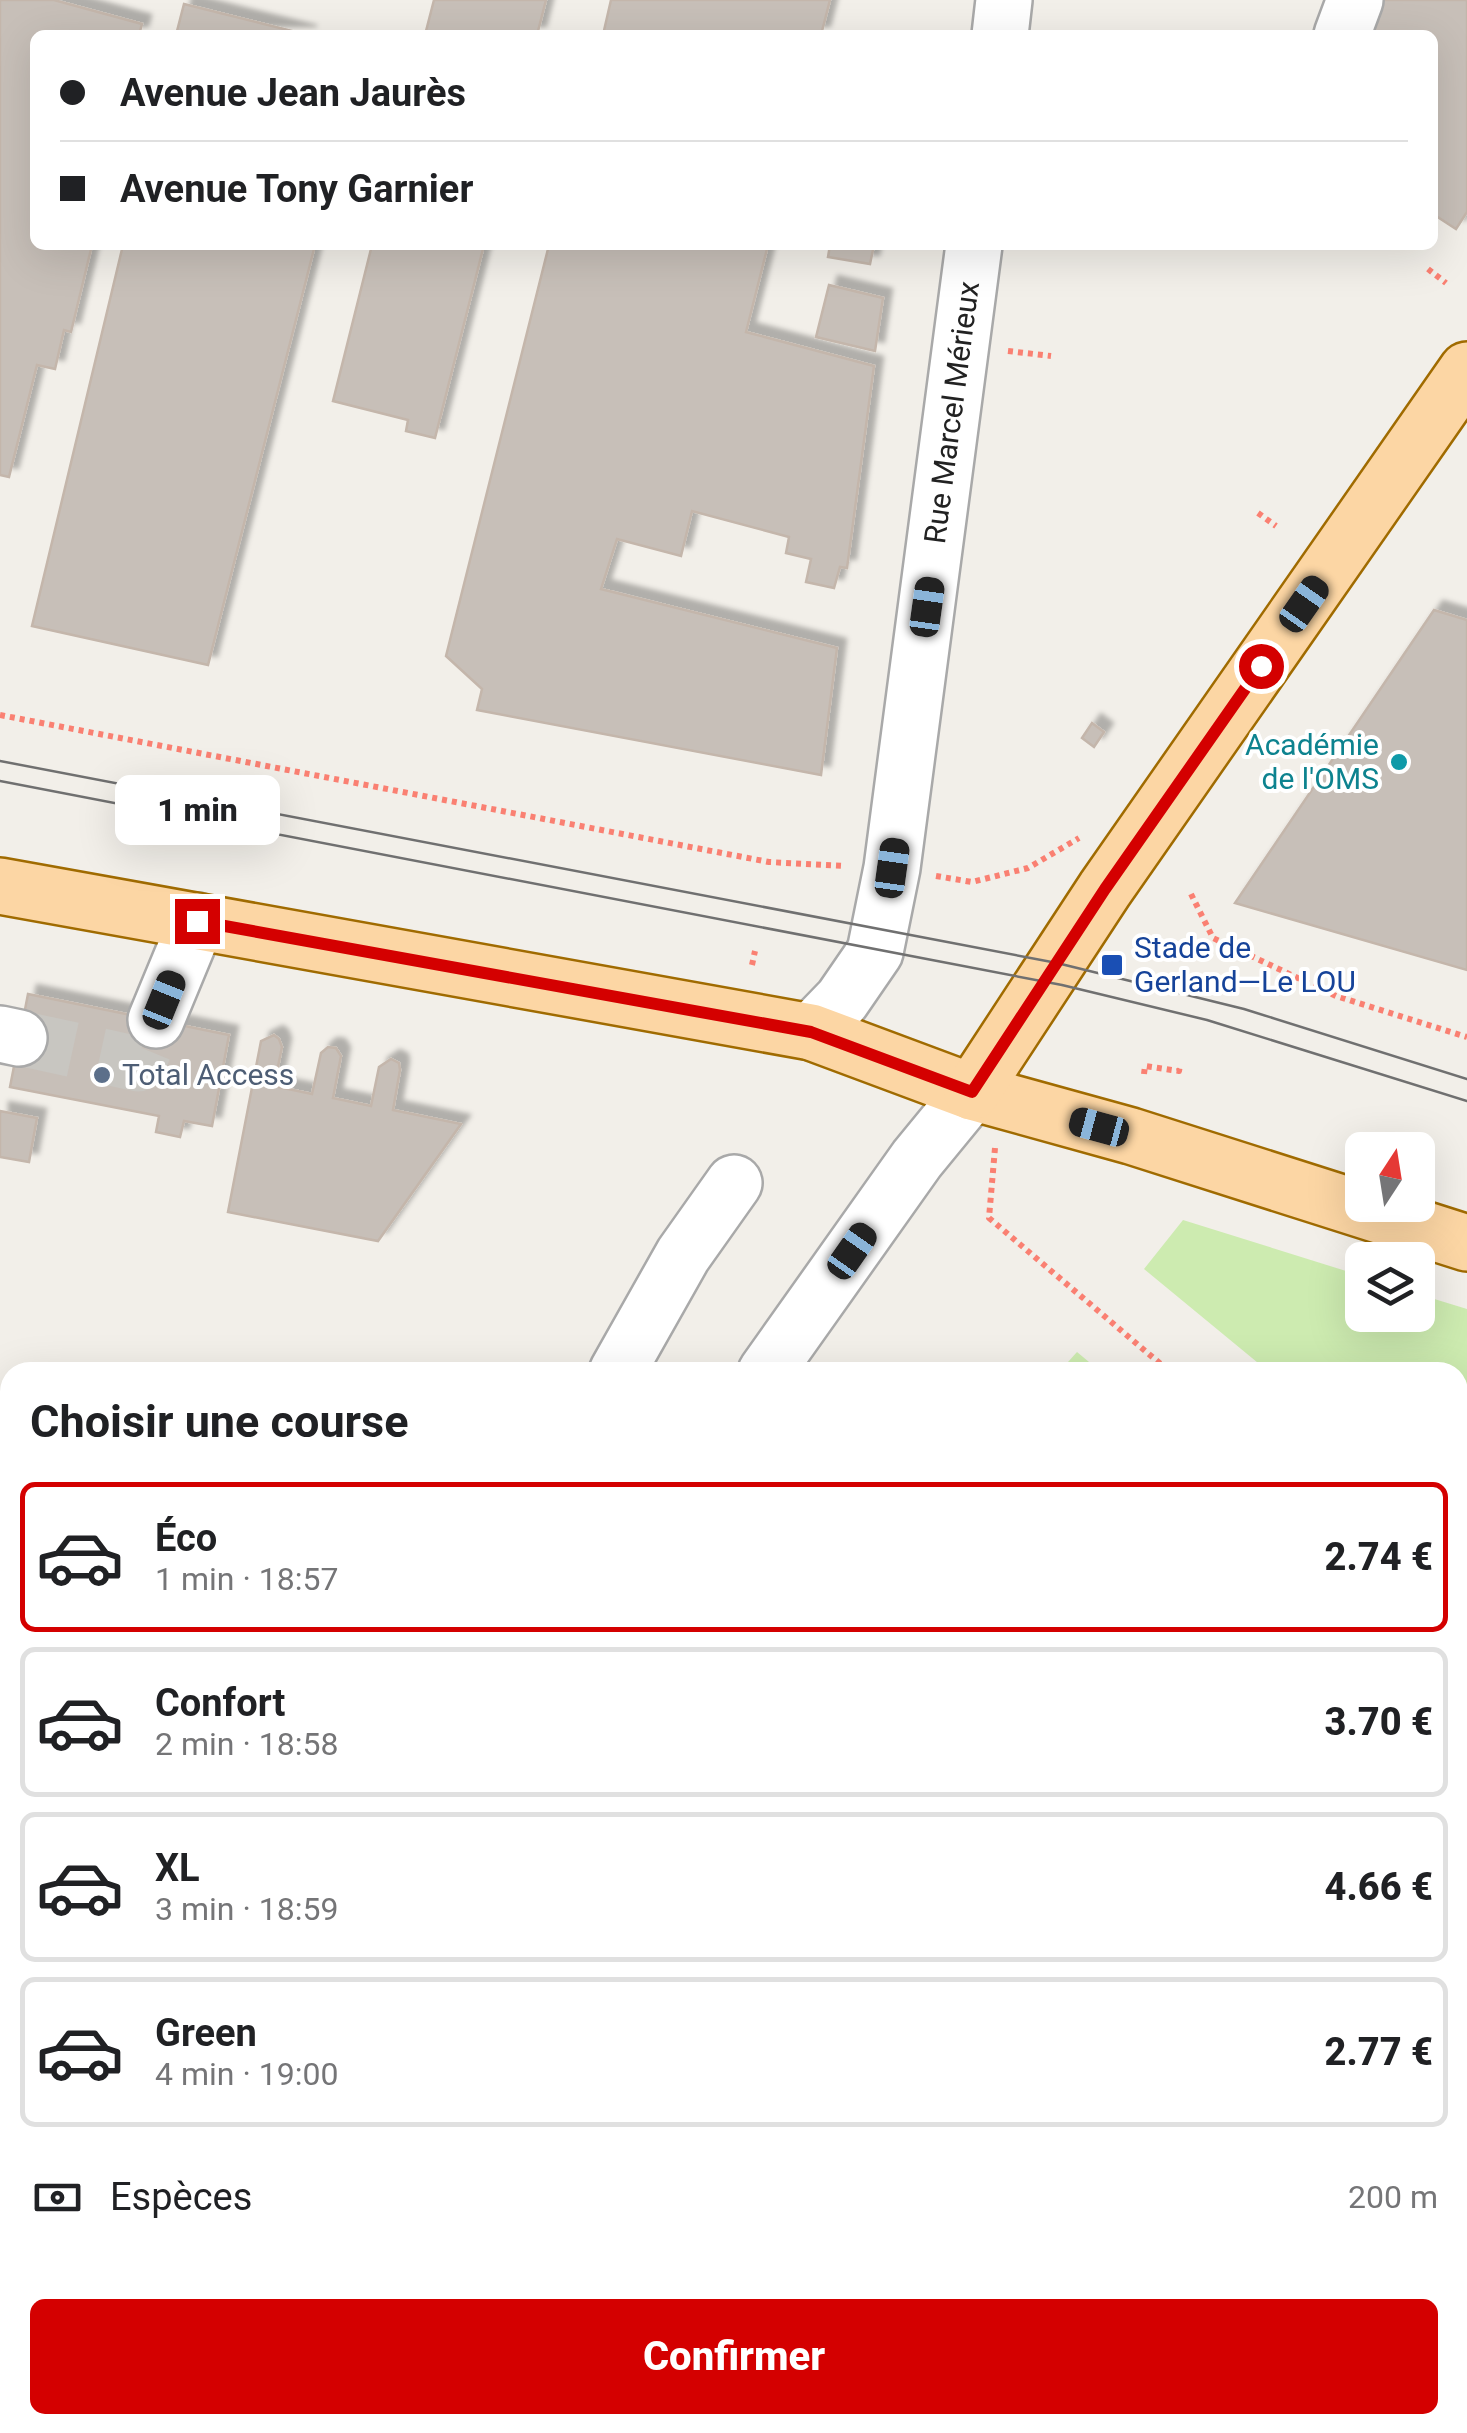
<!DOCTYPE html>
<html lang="fr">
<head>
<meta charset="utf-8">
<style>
	:root { --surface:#fff; --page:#f6f6f6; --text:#202124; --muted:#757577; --line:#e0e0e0; --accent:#d40000 }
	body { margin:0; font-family:Roboto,sans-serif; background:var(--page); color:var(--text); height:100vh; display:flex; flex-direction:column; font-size:38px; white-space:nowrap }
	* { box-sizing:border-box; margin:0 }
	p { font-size:32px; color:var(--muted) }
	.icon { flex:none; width:55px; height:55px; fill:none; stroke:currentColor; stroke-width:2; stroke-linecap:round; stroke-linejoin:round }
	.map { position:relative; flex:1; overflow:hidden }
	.details { position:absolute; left:0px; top:1362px; width:1468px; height:1072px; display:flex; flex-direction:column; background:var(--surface); border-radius:30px 30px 0 0; box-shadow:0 10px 40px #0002 }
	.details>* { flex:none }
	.hud { position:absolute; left:30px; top:30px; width:1408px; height:220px; border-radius:15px; box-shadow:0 10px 40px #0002; display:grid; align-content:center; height:220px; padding:0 30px; background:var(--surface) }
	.needle { width:65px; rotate:12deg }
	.controls { position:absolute; left:1345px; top:1132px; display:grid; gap:20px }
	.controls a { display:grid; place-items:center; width:90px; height:90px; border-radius:15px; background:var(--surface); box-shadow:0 10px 40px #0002; font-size:50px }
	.end { position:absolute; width:45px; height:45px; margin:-22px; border:12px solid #d40000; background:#fff; box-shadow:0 0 0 5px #fff }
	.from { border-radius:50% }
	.bubble { position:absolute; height:70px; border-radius:15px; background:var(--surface); box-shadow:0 10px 40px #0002; font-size:32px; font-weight:800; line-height:70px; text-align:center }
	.car { position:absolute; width:30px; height:60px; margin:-30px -15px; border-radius:12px; box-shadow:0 0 8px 2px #0007; background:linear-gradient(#222 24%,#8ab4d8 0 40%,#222 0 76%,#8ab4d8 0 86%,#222 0) }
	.hud b { display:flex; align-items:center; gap:35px; height:95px; font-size:38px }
	.hud b+b { border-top:2px solid var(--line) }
	.hud i { width:25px; height:25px; background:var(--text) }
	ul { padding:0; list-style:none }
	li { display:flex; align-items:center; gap:30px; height:150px; margin:0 20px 15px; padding:0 10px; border:5px solid var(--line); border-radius:15px }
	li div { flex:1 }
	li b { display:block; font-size:38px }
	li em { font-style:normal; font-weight:800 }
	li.selected { border-color:var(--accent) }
	li>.icon { width:90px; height:90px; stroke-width:1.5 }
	h2 { padding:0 30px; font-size:45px; line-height:120px }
	.pay { display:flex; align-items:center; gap:25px; height:110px; padding:0 30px; font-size:38px }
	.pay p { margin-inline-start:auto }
	.action { display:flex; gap:20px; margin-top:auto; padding:20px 30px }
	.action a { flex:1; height:115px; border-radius:15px; background:var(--accent); color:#fff; font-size:40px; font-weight:800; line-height:115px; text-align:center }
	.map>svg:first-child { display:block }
	.grass { fill:#cdebb0 }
	.pitch { fill:#88e0be }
	.building { fill:#c7bfb8; stroke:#c4b6ab; stroke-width:2.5; filter:url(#shadow) }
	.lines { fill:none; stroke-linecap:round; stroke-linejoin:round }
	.minor-tunnel { stroke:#c8c6c1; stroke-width:55; stroke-dasharray:55 28; stroke-linecap:butt }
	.minor-casing { stroke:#a9a9a9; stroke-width:60 }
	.major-casing { stroke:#a06b00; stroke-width:60 }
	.path { stroke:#fa8072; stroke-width:6; stroke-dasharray:5 5; stroke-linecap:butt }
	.minor { stroke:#fff; stroke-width:55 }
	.major { stroke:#fcd6a4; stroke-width:55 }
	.tram { stroke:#707070; stroke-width:2.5 }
	.route { stroke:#d40000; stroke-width:12 }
	.culture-dot { fill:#0f9aa8; stroke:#fff; stroke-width:4 }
	.transit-dot { fill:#1a4fb4; stroke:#fff; stroke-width:4 }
	.service-dot { fill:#5c6f8a; stroke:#fff; stroke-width:4 }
	.labels { text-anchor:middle; stroke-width:8; stroke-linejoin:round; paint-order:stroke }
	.street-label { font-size:30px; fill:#222; stroke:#fff }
	.culture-label { font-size:30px; fill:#0d838f; stroke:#fff; text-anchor:end }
	.transit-label { font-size:30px; fill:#164399; stroke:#fff; text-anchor:start }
	.service-label { font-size:30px; fill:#4e5e75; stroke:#fff; text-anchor:start }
</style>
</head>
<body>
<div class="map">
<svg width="1467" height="2433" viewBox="0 0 1467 2433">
	<defs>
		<filter id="shadow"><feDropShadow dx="9" dy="-9" stdDeviation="2.5" flood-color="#0004"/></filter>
	</defs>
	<rect width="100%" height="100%" fill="#f2efe9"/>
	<!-- grass -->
	<g class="grass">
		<path d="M1183,1220L1362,1276V1315H1418V1294L1467,1309V1536L1458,1528V1372H1269L1144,1269Z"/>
		<path d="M1077,1352L1101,1372H1059Z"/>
	</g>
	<!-- pitch -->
	<path class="pitch" d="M1458,1741L1467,1749V2433H179L185,2425H1458Z"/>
	<!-- building -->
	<g class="building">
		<path d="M0,0H54L142,24L139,35H35V245H92L71,332L64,330L55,369L37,365L9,477L0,475Z"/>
		<path d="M434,0H546L537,35H425Z"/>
		<path d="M611,0H830L821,35H603Z"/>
		<path d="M1381,0H1467V212L1456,229L1436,216L1432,221V35H1366Z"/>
		<path d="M184,4L308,35H176Z"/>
		<path d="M123,245H315L208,665L32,626Z"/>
		<path d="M372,245H484L435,438L406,431L408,420L333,401Z"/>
		<path d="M549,245H768L746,332L874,366L847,568L840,567L834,588L806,582L811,559L786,553L789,537L692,511L681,556L617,539L601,589L837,648L821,775L477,710L482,689L446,656Z"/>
		<path d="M830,245H874L870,264L828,257Z"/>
		<path d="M829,285L883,298L875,351L816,337Z"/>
		<path d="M1434,610L1467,620V970L1235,903Z"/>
		<path d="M1092,723L1104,732L1094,747L1082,738Z"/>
		<path d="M28,994L229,1035L212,1126L184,1121L180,1137L156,1132L159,1116L10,1087Z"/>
		<path d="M274,1035L279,1039L282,1047L274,1086L312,1094L321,1053L328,1047L336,1048L341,1056L333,1098L371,1106L379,1067L391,1059L399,1063L400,1070L393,1110L461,1124L378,1241L228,1212L261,1041Z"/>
		<path d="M0,1111L37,1118L29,1162L0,1157Z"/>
		<path d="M1467,1885V1975L1458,1986V1896Z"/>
		<path d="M1467,2326V2363L1458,2366V2329Z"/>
		<path d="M1467,2363V2390L1458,2413V2366Z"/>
		<path d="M1467,2390V2433H1449L1452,2425H1458V2413Z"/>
		<path d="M185,2425H235L240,2429L237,2433H179Z"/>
		<path d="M569,2425H807L801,2433H579Z"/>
		<path d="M907,2425H970L964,2433H901Z"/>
		<path d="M1291,2425H1353L1341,2433H1279Z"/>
		<path d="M1353,2425H1452L1449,2433H1341Z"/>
	</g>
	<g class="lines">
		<!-- minor-tunnel -->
		<path class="minor-tunnel" d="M19,1038L138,1064L156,1020"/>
		<!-- minor casing -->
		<g class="minor-casing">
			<g id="minor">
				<path d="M1000,35L1004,0"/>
				<path d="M1342,35L1355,0"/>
				<path d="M156,1020L197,921"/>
				<path id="s1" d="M811,1032L842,1000L875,952L892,868L974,245"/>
				<path d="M0,1034L19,1038"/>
				<path d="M617,1372L683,1255L734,1183"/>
				<path d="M766,1372L917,1159L972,1092"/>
				<path d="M0,2141L10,2139"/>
				<path d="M1104,2425L1113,2433"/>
				<path d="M40,2433L45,2425"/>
				<path d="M1027,2433L1033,2425"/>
			</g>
		</g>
		<!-- major casing -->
		<g class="major-casing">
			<g id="major">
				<path d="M0,886L811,1032L972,1092L1131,1136L1467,1243"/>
				<path d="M972,1092L1105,889L1467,370"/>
			</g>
		</g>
		<!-- path -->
		<g class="path">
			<path d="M1428,269L1446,283"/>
			<path d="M1008,351L1051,356"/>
			<path d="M1258,513L1276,526"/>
			<path d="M0,715L769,862L845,866"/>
			<path d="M936,876L972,882L1028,868L1079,838"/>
			<path d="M1191,894L1213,938L1336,996L1467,1037"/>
			<path d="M752,965L755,951"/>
			<path d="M1144,1074L1145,1066L1179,1071L1180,1065"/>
			<path d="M995,1148L989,1218L1170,1372"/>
			<path d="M1458,1616L1467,1624"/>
			<path d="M1458,2160L1467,2157"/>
			<path d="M1458,2316L1467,2313"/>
			<path d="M1198,2425L1208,2433"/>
			<path d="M1262,2433L1270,2425"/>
		</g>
		<!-- minor -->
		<use href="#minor" class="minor"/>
		<!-- major -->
		<use href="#major" class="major"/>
		<!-- tram -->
		<g class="tram">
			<path d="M0,761L1057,963L1244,1009L1467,1079"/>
			<path d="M0,781L1062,985L1207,1020L1467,1101"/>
		</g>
	</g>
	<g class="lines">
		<!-- route -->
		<path class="route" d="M197,921L811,1032L972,1092L1105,889L1261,666"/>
	</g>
	<!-- markers -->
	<circle class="culture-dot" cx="1399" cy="762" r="10"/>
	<rect class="transit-dot" x="1100" y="953" width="24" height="24" rx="5"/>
	<circle class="service-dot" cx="102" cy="1075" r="10"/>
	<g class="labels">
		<!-- street labels -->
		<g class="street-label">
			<text dy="10" stroke="none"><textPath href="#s1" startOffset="648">Rue Marcel Mérieux</textPath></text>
		</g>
		<!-- culture labels -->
		<g class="culture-label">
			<text x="1379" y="755">Académie<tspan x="1379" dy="34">de l'OMS</tspan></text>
		</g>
		<!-- transit labels -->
		<g class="transit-label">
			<text x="1134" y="958">Stade de<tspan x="1134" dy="34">Gerland—Le LOU</tspan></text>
		</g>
		<!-- service labels -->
		<g class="service-label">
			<text x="122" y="1085">Total Access</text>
		</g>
	</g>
</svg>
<div class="controls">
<a><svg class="needle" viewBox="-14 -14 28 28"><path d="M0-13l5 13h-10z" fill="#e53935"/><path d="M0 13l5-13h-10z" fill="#757577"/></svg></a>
<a><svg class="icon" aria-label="layers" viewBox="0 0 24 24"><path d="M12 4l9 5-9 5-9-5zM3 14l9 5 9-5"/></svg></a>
</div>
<i class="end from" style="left:1261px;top:666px"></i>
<i class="end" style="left:197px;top:921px"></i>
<div class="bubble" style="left:115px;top:775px;width:165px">1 min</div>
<i class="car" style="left:1304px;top:604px;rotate:35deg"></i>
<i class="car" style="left:927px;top:607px;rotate:8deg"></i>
<i class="car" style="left:892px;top:868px;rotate:8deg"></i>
<i class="car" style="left:164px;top:1000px;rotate:22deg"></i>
<i class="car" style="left:1099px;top:1127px;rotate:285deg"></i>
<i class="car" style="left:852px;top:1251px;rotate:35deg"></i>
<div class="hud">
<b><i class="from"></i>Avenue Jean Jaurès</b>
<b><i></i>Avenue Tony Garnier</b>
</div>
<section class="details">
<h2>Choisir une course</h2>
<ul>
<li class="selected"><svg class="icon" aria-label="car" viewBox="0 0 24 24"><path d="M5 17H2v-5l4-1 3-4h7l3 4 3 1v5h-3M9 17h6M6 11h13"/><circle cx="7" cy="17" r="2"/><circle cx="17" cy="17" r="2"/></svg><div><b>Éco</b><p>1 min · 18:57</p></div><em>2.74 €</em></li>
<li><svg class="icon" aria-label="car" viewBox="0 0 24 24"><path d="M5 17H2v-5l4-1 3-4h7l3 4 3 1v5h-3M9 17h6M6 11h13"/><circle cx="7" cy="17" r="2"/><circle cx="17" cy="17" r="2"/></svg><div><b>Confort</b><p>2 min · 18:58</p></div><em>3.70 €</em></li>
<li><svg class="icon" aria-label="car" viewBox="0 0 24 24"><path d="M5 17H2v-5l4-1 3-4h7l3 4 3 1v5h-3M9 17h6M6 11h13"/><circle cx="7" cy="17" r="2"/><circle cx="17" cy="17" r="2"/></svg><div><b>XL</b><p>3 min · 18:59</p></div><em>4.66 €</em></li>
<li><svg class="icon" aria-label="car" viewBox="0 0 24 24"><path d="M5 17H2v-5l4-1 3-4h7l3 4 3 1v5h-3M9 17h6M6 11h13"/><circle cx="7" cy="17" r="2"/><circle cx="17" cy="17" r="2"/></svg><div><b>Green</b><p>4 min · 19:00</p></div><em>2.77 €</em></li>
</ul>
<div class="pay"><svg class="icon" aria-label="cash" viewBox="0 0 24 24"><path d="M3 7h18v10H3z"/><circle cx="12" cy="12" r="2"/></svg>Espèces<p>200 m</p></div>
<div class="action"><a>Confirmer</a></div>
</section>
</div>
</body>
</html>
